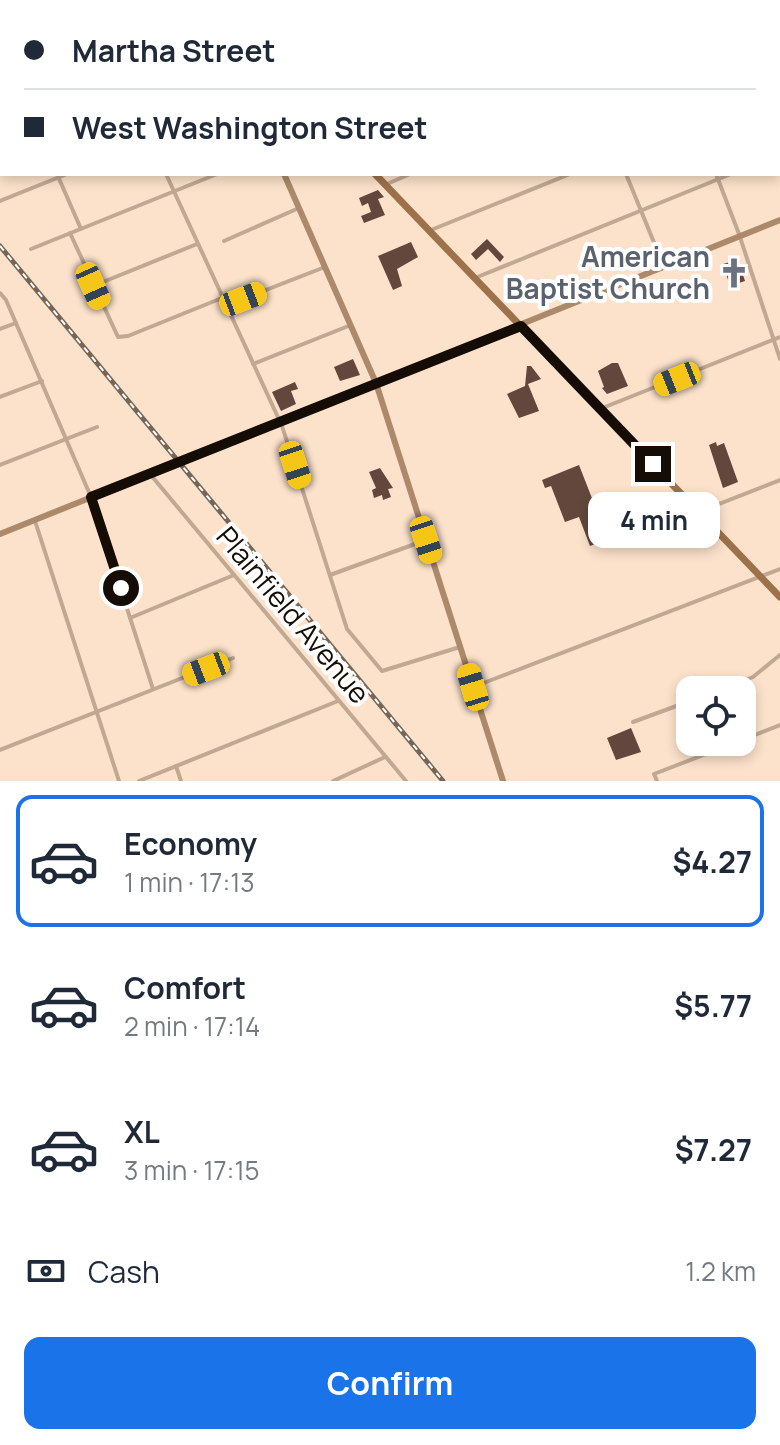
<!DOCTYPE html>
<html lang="en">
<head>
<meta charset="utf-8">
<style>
	:root { --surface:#fff; --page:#f6f6f7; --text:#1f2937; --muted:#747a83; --line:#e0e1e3; --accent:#1a73e8 }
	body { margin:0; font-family:Manrope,sans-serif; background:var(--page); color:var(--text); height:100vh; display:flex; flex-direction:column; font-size:30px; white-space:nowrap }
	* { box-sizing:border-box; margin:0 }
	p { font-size:26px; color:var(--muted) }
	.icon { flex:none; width:44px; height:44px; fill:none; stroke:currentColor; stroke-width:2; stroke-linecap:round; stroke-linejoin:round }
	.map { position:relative; height:781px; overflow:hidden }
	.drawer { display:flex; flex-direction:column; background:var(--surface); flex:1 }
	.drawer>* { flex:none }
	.banner { position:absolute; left:0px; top:0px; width:780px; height:176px; box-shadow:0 4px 12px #0003; display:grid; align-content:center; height:176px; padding:0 24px; background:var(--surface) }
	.controls { position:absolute; left:676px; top:676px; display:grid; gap:16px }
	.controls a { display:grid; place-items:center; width:80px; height:80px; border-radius:16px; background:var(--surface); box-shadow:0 4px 12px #0003; font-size:40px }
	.end { position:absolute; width:36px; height:36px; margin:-18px; border:10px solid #140c05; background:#fff; box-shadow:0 0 0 4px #fff }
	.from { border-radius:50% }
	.bubble { position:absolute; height:56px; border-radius:16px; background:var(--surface); box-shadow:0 4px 12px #0003; font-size:26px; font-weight:700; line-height:56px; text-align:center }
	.car { position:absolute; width:24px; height:48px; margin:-24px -12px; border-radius:10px; box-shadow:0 0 6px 2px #0007; background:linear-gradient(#f5c518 24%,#345 0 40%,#f5c518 0 76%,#345 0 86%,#f5c518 0) }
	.banner b { display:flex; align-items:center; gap:28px; height:76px; font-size:30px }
	.banner b+b { border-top:2px solid var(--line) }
	.banner i { width:20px; height:20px; background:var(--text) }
	ul { padding:14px 0 0; list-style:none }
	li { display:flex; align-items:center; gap:24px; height:132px; margin:0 16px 12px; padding:0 8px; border:4px solid transparent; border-radius:16px }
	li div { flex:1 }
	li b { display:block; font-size:30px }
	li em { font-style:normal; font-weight:700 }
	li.current { border-color:var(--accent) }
	li>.icon { width:72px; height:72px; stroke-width:1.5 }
	.pay { display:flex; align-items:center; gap:20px; height:88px; padding:0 24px; font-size:30px }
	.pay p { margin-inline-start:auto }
	.primary-button { display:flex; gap:16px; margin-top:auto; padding:16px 24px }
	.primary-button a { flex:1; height:92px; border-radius:16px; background:var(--accent); color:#fff; font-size:32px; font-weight:700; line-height:92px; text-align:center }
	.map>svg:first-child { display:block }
	.building { fill:#63473c }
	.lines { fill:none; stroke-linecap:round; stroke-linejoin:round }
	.minor { stroke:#c0a893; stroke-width:4 }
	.secondary { stroke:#ac896a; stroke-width:6 }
	.primary { stroke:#9d724b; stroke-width:7 }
	.rail-casing { stroke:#756658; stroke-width:5 }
	.rail { stroke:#fff; stroke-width:2; stroke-dasharray:6; stroke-linecap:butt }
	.route { stroke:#140c05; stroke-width:10 }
	.labels { text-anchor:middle; stroke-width:8; stroke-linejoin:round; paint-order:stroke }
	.worship-label { font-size:28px; font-weight:bold; fill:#5b616d; stroke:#fff; text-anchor:end }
	.street-label { font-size:28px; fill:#140c05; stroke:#fff }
</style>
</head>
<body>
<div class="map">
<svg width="780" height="781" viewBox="0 0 780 781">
	<rect width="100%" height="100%" fill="#fce2cb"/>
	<!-- building -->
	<g class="building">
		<path d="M378,190L384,197L378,199L385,215L364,223L361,216L371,212L368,203L362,206L359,198Z"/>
		<path d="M487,239L504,257L500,262L488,249L476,260L471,254Z"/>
		<path d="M411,242L418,257L397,269L402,286L393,290L378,256Z"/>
		<path d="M738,260L745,281L730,286L723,264Z"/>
		<path d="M353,359L360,375L340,381L334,367Z"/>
		<path d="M612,363H618L628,386L607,394L602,388L604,387L598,371Z"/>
		<path d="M527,366H531L541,379L528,384L539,411L519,418L507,394L525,386Z"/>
		<path d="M295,382L298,389L291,391L296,404L281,411L272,392Z"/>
		<path d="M716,442L717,446L724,443L738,482L723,488L709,445Z"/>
		<path d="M579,465L608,539L590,546L579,517L565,522L551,486L545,488L542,480Z"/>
		<path d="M380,468L393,488L388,489L391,497L383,500L382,495L374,498L372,490L376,488L369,472Z"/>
		<path d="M631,728L641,752L616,760L607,738Z"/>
	</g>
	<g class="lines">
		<!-- minor -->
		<g class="minor">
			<path d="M91,0L92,2"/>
			<path d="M434,0L435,2"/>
			<path d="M556,0L557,2"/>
			<path d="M645,0V2"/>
			<path d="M740,0L741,2"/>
			<path d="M197,2L199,0"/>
			<path d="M324,2L329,0"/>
			<path d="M499,2L504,0"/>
			<path d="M674,2L679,0"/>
			<path d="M0,44L2,48"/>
			<path d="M778,80L780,79"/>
			<path d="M0,81L2,80"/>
			<path d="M778,85V90"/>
			<path d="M0,141L2,140"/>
			<path d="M778,155L780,154"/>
			<path d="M57,174L81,229"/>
			<path d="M166,174L282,426L347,629L382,671L460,647"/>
			<path d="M626,174L664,267"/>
			<path d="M716,174L739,234L780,359"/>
			<path d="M387,184L410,174"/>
			<path d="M0,201L67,174"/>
			<path d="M431,230L570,174"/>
			<path d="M70,233L118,337L128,336L222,298"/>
			<path d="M224,241L299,208"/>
			<path d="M31,249L217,174"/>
			<path d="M475,278L731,174"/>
			<path d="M93,286L197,244"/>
			<path d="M0,293L6,300L91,497L153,689"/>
			<path d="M243,299L325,267"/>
			<path d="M0,329L16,323"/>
			<path d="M253,364L351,325"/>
			<path d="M0,397L42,381"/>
			<path d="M600,409L780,337"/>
			<path d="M0,465L97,427"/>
			<path d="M150,474L406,781"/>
			<path d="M701,511L780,480"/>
			<path d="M35,521L119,781"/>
			<path d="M330,575L426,540"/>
			<path d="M130,618L234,575"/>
			<path d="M473,687L780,569"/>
			<path d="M721,690L753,677L780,655"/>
			<path d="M633,722L690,701"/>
			<path d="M742,740L780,725"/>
			<path d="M0,750L233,658"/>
			<path d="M176,766L181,781"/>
			<path d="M139,781L338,701"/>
			<path d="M333,781L385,757"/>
			<path d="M657,781L654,774L737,742"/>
		</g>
		<!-- secondary -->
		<g class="secondary">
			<path d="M284,174L376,383L503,781"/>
			<path d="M0,534L780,220"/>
		</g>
		<!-- primary -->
		<g class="primary">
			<path d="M210,0L212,2"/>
			<path d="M375,174L780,597"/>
		</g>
		<!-- rail casing -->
		<g class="rail-casing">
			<path id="rail" d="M0,246L443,781"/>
		</g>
		<!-- rail -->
		<use href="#rail" class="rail"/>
	</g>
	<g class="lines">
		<!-- route -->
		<path class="route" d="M121,588L91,497L521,326L653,464"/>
	</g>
	<!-- icons -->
	<defs>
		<g id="church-bare" transform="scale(2.4)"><path d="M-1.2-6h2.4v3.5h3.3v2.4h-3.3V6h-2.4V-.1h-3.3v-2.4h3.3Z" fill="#6b7280" stroke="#fff" stroke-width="2.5" paint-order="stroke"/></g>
	</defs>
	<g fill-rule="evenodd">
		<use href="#church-bare" x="734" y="273"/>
	</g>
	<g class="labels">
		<!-- worship labels -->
		<g class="worship-label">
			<text x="710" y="267">American<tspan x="710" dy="32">Baptist Church</tspan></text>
		</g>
		<!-- street labels -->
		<g class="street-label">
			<text transform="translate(293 615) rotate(50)" y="10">Plainfield Avenue</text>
		</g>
	</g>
</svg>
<div class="controls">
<a><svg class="icon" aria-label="locate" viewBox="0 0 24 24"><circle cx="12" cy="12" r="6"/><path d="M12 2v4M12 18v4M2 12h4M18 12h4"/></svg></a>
</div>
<i class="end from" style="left:121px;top:588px"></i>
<i class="end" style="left:653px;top:464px"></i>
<div class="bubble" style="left:588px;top:492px;width:132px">4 min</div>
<i class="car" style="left:93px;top:286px;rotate:156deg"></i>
<i class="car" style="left:243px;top:299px;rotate:69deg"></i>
<i class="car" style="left:677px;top:379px;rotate:248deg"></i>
<i class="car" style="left:295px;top:465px;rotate:162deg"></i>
<i class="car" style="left:426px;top:540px;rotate:162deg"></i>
<i class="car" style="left:206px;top:669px;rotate:249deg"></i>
<i class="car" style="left:473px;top:687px;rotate:343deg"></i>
<div class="banner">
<b><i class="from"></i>Martha Street</b>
<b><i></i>West Washington Street</b>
</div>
</div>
<section class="drawer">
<ul>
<li class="current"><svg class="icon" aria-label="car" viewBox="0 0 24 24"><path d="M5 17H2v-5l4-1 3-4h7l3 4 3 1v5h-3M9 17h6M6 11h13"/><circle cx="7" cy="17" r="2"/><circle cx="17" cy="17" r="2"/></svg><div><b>Economy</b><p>1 min · 17:13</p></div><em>$4.27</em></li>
<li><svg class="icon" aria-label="car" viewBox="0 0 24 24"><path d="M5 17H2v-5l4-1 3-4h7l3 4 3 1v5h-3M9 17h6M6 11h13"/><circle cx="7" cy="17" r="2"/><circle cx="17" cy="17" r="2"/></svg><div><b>Comfort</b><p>2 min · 17:14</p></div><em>$5.77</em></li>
<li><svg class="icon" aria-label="car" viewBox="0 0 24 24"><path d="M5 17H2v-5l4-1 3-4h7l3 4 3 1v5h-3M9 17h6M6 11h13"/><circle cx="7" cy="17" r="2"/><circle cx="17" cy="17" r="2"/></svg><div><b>XL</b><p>3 min · 17:15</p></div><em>$7.27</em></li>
</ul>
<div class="pay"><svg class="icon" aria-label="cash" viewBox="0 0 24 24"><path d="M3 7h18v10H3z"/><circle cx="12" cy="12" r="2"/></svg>Cash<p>1.2 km</p></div>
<div class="primary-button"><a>Confirm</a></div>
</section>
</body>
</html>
